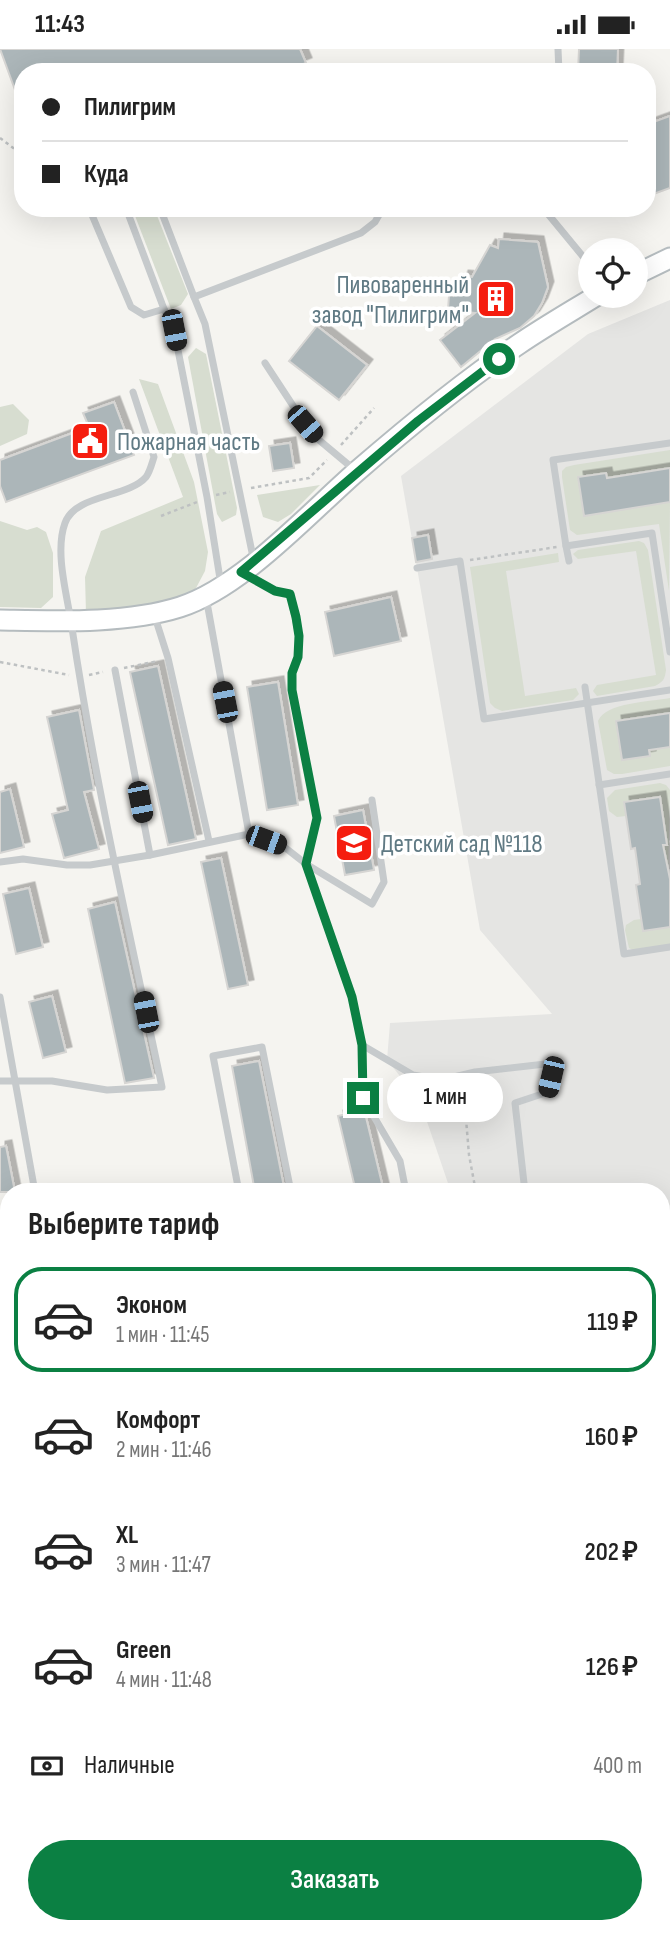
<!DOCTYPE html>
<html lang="ru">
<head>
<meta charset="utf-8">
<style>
	:root { --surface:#fff; --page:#f6f6f6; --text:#222; --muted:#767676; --line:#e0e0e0; --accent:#0b8043 }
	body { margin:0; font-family:"Sofia Sans Condensed",sans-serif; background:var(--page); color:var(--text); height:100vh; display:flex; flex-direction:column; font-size:26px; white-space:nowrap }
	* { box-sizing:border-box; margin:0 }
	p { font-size:23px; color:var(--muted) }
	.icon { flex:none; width:38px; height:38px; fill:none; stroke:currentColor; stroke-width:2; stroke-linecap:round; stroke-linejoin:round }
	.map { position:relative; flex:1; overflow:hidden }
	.details { position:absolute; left:0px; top:1134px; width:670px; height:751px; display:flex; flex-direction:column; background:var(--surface); border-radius:28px 28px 0 0; box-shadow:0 7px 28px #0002 }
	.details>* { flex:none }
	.banner { position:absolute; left:14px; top:14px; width:642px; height:154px; border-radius:28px; box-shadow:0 7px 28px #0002; display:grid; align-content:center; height:154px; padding:0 28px; background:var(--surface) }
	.fabs { position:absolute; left:578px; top:189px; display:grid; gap:14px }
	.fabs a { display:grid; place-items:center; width:70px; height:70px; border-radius:50%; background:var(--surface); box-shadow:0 7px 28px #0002; font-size:35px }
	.end { position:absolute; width:32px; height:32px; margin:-16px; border:9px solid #0b8043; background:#fff; box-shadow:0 0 0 4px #fff }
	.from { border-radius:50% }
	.bubble { position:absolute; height:49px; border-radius:24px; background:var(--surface); box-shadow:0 7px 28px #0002; font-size:23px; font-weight:600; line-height:49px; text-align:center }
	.car { position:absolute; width:21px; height:42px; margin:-21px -10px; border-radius:9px; box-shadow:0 0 5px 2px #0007; background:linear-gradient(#222 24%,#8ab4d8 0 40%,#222 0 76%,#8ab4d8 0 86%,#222 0) }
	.banner b { display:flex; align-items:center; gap:24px; height:66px; font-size:26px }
	.banner b+b { border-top:2px solid var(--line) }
	.banner i { width:18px; height:18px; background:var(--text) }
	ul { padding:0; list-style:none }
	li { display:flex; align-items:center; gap:21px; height:105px; margin:0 14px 10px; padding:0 14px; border:4px solid transparent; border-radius:28px }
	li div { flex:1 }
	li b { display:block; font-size:26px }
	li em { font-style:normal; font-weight:600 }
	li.active { border-color:var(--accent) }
	li>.icon { width:63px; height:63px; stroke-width:1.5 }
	h2 { padding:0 28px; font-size:32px; line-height:84px }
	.pay { display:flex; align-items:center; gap:18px; height:77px; padding:0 28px; font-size:26px }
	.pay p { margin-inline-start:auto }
	.primary-button { display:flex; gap:14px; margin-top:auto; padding:14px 28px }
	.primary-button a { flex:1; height:80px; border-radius:42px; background:var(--accent); color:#fff; font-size:28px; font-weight:600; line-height:80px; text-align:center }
	.status { display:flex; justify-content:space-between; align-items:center; height:49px; padding:0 35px; background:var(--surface); direction:ltr }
	.status svg { height:19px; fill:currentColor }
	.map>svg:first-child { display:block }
	.built { fill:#e5e5e3 }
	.green { fill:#d7ddd0 }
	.building { fill:#acb6b9; stroke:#d6d5d3; stroke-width:2; filter:url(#shadow) }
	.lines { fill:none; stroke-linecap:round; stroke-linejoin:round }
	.secondary-casing { stroke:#b5bcbf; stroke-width:23 }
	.path { stroke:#bec1c2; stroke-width:2.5; stroke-dasharray:3.5 3.5; stroke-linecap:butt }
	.service { stroke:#c6cacc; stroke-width:7 }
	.minor { stroke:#c6cacc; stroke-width:14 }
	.secondary { stroke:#fff; stroke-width:19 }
	.route { stroke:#0b8043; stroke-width:9 }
	.labels { text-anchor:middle; stroke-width:7; stroke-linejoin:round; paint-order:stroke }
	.poi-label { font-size:26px; fill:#607a84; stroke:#fff; text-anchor:start }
</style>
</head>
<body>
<div class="status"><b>11:43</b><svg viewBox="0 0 49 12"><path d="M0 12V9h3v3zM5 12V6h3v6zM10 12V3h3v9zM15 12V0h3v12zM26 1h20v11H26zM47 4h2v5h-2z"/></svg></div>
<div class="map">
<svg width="670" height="1884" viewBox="0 0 670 1884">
	<defs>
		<filter id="shadow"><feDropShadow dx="5.5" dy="-5.5" stdDeviation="0" flood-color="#0004"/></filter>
	</defs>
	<rect width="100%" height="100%" fill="#f5f4f0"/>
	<!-- built -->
	<path class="built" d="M670,251V1476L662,1477V1143H451L420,1052L387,1011L390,974L552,965L480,881L401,427L588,285Z"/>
	<!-- green -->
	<g class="green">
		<path d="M132,159H154L188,245L181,256L171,260Z"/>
		<path d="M196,299L206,305L237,459L236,466L222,473L217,465L188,308Z"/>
		<path d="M139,330L158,335L194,433L208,503L205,522L196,539L182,551L160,558L86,564L85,528L101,482L183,448Z"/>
		<path d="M13,355L29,371L27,385L0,397V358Z"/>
		<path d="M670,401V419L607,429L606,424L578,429L584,467L670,453L669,542L659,475L577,486L570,481L562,428V422L566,418L574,416Z"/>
		<path d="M320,436L291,465L278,473L263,468L257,446Z"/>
		<path d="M0,472L27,481L37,478L46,483L53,504V548L41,559L0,558Z"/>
		<path d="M639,492L644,494L648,501L666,621C665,630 663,633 655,637L597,647L593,642L597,636L656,626L636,502L578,510L573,505L578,501Z"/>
		<path d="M558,504L559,513L506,522L525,647L576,639L579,645L573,651L502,662L495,659L490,654L470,518Z"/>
		<path d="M670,649V664L616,673L622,711L650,707L649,701L670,698V717L622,725H614L607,721L598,672C606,653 650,653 670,649Z"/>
		<path d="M660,734L666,736L670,741L668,830L663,796L667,795L660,748L625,753L626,767L617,768L609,762L607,749L615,741Z"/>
		<path d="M641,870L643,882L670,878V896L633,901L629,899L625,881L626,876L634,871Z"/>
	</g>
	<!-- building -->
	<g class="building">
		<path d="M0,0H300L306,14L283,23H23L22,60Z"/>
		<path d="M579,0H618L617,23H578Z"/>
		<path d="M670,67V139L648,147V75Z"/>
		<path d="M499,190L538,193L548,238L542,254L534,267L520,279L495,290L461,318L440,291L475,264L448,261L449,246L453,247L454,241H458L463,227L472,228L490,196L498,199Z"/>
		<path d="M317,277L367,316L339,351L289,312Z"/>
		<path d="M114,353L134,406L6,453L0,437V411L89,378L83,364Z"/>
		<path d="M290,394L294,419L273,422L269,397Z"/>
		<path d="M670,419V453L584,467L578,428L606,424L607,429Z"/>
		<path d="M428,486L432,510L416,513L412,489Z"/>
		<path d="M391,548L401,592L334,607L325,563Z"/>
		<path d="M158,617L196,790L168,796L130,623Z"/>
		<path d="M278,633L298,756L267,761L247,638Z"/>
		<path d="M79,661L94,741L84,743L99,800L64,809L52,765L68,761L47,668Z"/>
		<path d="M670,664V698L649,701L650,707L622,711L616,672Z"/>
		<path d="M10,740L24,798L0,804V743Z"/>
		<path d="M660,748L667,796H663L670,830V878L643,882L636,836L640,835L635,799L631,800L624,753Z"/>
		<path d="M363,761L374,821L345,826L334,767Z"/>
		<path d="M221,809L248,936L228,940L201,813Z"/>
		<path d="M29,839L43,898L16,905L3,845Z"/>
		<path d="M115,853L154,1029L125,1034L88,860Z"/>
		<path d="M52,947L66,1003L43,1009L29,953Z"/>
		<path d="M259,1012L285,1143H255L232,1017Z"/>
		<path d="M363,1061L365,1064L384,1143H356L338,1067Z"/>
		<path d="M6,1097L15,1143H0V1098Z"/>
	</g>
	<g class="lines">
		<!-- secondary casing -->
		<g class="secondary-casing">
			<g id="secondary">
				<path d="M635,226L670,209"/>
				<path d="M0,571C56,572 126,575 180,558C242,538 307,466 356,423C408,378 462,333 519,295C544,278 570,263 596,247"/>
			</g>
		</g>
		<!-- path -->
		<g class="path">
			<path d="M0,89L16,101L23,117"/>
			<path d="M341,396L374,359"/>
			<path d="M251,439L309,429L327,411"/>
			<path d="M216,446L230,443"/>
			<path d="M161,467L197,453"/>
			<path d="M470,511L557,498"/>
			<path d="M0,613L69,626"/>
			<path d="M124,619L158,612"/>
			<path d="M89,626L103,623"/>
			<path d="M450,1039L465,1058L469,1106L476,1143"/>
			<path d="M662,1179L670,1177"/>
			<path d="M662,1613L670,1614"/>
		</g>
		<!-- service -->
		<g class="service">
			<path d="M558,0L559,23"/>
			<path d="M89,159L131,258L144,266L164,260L174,281L207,448L221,536"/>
			<path d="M126,159L164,260"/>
			<path d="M160,159L194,248"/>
			<path d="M543,159L590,216"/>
			<path d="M265,314L305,375L319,391L356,422"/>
			<path d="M670,394L553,411L566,497L652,484L670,603"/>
			<path d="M566,497L569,512"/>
			<path d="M254,513L205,275L194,248L361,184L375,173L383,159"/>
			<path d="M417,519L460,512L484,670L670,641"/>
			<path d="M245,526L276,542L290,545L299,587L298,608L292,623V641L317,769L306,815L372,855L384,833L372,751"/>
			<path d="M206,548L249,785"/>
			<path d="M154,565L168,609L209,792"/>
			<path d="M115,621L150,806"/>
			<path d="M585,638L624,905L670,898"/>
			<path d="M599,736L670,725"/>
			<path d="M0,813L23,810L67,816H90L150,806L249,785L283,797L306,815L352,948L362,996L363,1049L400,1112L406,1143"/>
			<path d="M0,948L35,1143"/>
			<path d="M362,996L413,1026L441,1031L475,1023L554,1014L548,1043L515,1054L525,1143"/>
			<path d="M0,1032H52L107,1041L162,1038C130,886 95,733 72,579C68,549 54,504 65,474C75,445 128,449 146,428C150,423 152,414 154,408L133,343"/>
			<path d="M239,1143L213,1007L262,998L291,1143"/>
			<path d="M662,1262L670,1261"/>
			<path d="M662,1348L667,1346L666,1309"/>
			<path d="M662,1402L670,1400"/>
			<path d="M662,1439L670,1437"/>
			<path d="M0,1449L9,1447"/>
			<path d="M0,1514L9,1516"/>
			<path d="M0,1812L5,1813L9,1808"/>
			<path d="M183,1876L196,1884"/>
			<path d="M535,1876L536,1882"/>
			<path d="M221,1884L225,1876"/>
		</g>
		<!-- minor -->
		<g class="minor">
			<path d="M0,1658L9,1659"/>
			<path d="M324,1876L328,1884"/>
		</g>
		<!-- secondary -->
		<use href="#secondary" class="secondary"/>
	</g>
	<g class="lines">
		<!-- route -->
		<path class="route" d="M363,1049L362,996L352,948L306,815L317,769L292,641V624L298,608L299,587L296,568L290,545L275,542L241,523L418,372L499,310"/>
	</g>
	<!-- icons -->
	<defs>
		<g id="building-square" transform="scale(2.0125)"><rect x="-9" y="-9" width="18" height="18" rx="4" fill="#f51d0f" stroke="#fff"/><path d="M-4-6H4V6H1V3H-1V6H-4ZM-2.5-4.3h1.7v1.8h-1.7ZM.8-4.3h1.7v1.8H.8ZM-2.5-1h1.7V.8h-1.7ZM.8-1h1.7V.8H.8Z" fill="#fff"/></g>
		<g id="civic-square" transform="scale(2.0125)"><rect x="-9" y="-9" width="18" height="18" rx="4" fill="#f51d0f" stroke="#fff"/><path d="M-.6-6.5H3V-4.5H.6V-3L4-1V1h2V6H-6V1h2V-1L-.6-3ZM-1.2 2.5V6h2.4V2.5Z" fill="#fff"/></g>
		<g id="school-square" transform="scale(2.0125)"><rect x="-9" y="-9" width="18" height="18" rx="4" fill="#f51d0f" stroke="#fff"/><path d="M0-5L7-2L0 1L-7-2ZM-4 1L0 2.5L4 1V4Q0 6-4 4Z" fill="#fff"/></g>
	</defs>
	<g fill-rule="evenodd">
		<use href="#building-square" x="496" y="250"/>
		<use href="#civic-square" x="90" y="392"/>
		<use href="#school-square" x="354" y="794"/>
	</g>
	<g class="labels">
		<!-- poi labels -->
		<g class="poi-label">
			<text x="469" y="244" text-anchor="end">Пивоваренный<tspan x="469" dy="30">завод "Пилигрим"</tspan></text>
			<text x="117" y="401">Пожарная часть</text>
			<text x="381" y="803">Детский сад №118</text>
		</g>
	</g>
</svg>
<div class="fabs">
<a><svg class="icon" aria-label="locate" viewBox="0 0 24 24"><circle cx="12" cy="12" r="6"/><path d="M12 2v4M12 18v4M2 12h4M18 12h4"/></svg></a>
</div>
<i class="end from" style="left:499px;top:310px"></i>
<i class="end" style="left:363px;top:1049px"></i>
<div class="bubble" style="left:387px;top:1024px;width:116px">1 мин</div>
<i class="car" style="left:174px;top:281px;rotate:169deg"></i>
<i class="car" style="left:305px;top:375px;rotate:139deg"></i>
<i class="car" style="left:225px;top:653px;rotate:349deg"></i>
<i class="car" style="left:140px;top:753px;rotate:169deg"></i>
<i class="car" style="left:266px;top:791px;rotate:110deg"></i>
<i class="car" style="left:146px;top:963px;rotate:349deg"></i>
<i class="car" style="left:551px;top:1028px;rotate:193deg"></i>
<div class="banner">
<b><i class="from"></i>Пилигрим</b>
<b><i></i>Куда</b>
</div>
<section class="details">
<h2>Выберите тариф</h2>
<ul>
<li class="active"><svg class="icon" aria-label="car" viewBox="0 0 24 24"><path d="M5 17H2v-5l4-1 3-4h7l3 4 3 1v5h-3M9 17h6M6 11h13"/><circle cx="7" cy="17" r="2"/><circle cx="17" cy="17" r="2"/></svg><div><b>Эконом</b><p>1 мин · 11:45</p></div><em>119 ₽</em></li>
<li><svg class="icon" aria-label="car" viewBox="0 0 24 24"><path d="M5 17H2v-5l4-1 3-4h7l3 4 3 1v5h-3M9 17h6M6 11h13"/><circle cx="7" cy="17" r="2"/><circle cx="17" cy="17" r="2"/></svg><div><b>Комфорт</b><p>2 мин · 11:46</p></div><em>160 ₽</em></li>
<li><svg class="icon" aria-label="car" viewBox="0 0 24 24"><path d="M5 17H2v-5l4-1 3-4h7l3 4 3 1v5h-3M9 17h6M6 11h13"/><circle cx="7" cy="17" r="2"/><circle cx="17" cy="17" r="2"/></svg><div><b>XL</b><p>3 мин · 11:47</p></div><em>202 ₽</em></li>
<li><svg class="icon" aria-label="car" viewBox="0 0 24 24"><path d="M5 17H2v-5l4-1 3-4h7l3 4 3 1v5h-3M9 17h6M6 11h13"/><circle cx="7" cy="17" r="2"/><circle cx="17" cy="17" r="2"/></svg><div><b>Green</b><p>4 мин · 11:48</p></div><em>126 ₽</em></li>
</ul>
<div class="pay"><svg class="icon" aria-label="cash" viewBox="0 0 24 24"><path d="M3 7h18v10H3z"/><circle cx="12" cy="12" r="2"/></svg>Наличные<p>400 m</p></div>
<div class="primary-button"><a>Заказать</a></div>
</section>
</div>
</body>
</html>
